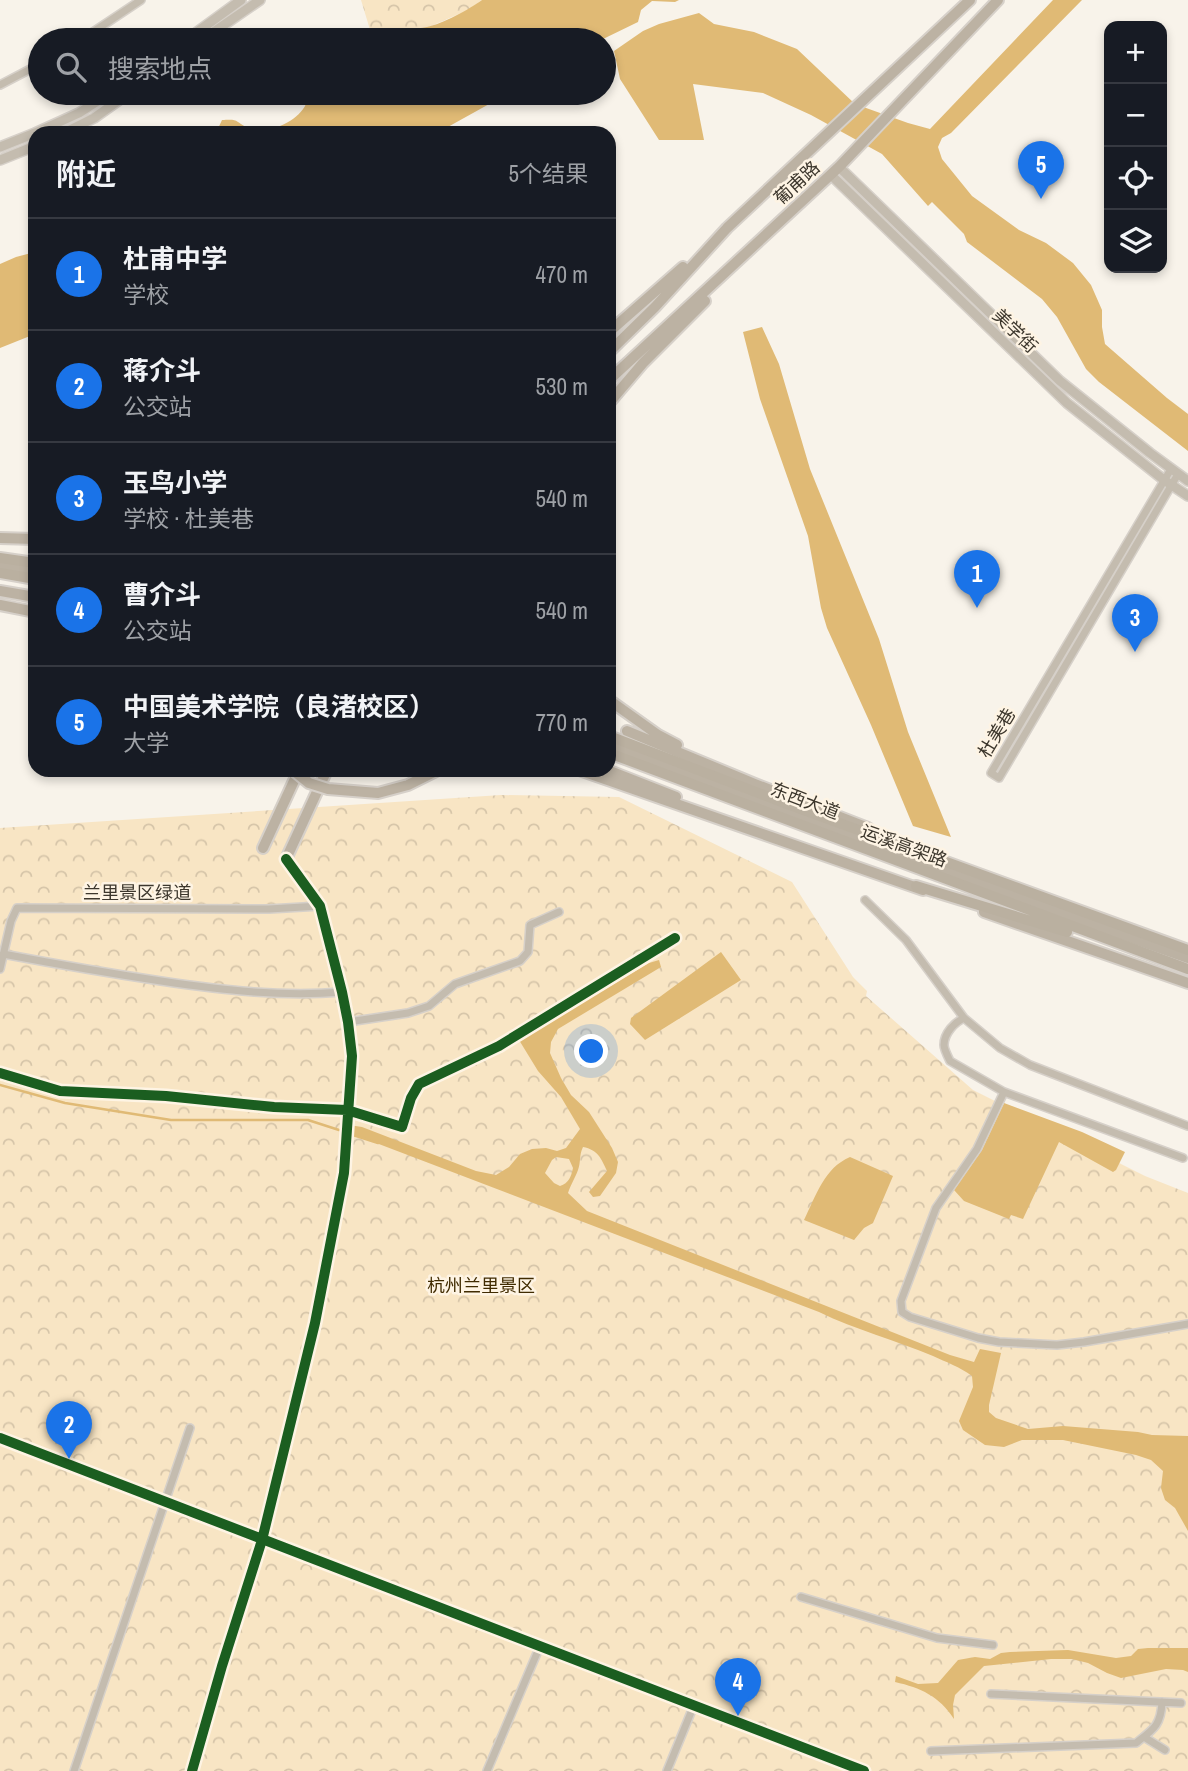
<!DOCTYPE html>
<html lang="zh">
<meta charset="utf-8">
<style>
body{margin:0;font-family:"Archivo Narrow","Noto Sans SC",sans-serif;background:#20242c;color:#f1f3f6}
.controls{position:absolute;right:21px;top:21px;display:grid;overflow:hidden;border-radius:14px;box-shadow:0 4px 10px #0003}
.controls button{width:63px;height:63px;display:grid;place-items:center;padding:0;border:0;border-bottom:2px solid #363941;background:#171b24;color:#f1f3f6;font:35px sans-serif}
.you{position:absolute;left:592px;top:1052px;width:24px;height:24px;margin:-18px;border:5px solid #fff;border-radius:50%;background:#1a73e8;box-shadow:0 0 0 10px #1a73e833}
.badge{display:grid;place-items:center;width:46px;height:46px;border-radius:50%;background:#1a73e8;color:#fff;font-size:23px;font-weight:700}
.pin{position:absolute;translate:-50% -58px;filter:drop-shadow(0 2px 4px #0008)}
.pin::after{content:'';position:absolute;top:37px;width:24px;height:21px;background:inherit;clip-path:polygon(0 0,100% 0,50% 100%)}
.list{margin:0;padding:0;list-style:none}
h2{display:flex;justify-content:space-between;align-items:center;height:91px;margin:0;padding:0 28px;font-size:30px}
h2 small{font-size:23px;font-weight:400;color:#9ea1a6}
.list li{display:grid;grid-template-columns:46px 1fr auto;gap:21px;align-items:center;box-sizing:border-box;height:112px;padding:0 28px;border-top:2px solid #363941}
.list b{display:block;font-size:26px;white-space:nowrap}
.list p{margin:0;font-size:23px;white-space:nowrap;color:#9ea1a6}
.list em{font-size:23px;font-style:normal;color:#9ea1a6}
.icon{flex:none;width:38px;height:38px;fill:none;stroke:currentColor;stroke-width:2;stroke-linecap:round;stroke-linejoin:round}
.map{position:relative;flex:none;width:1188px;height:1771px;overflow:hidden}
.search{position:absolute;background:#171b24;box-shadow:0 4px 10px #0003;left:28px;top:28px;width:588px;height:77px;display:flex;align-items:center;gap:18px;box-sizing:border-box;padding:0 24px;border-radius:38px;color:#9ea1a6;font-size:26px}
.panel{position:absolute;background:#171b24;box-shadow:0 4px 10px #0003;left:28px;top:126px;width:588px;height:651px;border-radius:21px}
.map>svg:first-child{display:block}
.forest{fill:url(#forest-crowns)}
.water{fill:#e0ba75;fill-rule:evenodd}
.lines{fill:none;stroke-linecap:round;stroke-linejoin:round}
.stream{stroke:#e0ba75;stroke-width:2.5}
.minor-casing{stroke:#d6d0c9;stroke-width:10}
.tertiary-casing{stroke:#d6d0c9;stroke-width:12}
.primary-casing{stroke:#d6d0c9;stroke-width:14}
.trunk-casing{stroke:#d6d0c9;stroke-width:14}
.minor{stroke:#c4bcaf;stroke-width:7}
.tertiary{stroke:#c4bcaf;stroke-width:9}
.primary{stroke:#bcb2a3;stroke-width:10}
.trunk{stroke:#bab0a0;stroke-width:10}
.primary-bridge-casing{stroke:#d6d0c9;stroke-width:14;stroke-linecap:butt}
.primary-bridge{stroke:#bcb2a3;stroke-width:10}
.cycleway-casing{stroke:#fef4e4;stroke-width:15}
.cycleway{stroke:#1b5e20;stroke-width:10}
.labels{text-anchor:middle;stroke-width:5;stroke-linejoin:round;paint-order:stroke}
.street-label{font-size:18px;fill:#3d372d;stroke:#fef4e4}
.park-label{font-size:18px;fill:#402b01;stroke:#fef4e4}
</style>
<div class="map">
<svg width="1188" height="1771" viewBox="0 0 1188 1771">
<defs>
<pattern id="forest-crowns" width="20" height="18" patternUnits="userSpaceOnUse" patternTransform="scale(1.75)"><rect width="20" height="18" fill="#f8e5c4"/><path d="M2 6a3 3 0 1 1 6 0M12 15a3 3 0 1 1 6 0" fill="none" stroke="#d6c5a9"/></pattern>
</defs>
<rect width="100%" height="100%" fill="#f8f3ea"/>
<path class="forest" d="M361,0H482L468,10L429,27L371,33Z
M501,795L619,797L792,882L853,977L867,991L866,996L973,1090L1145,1176L1188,1193V1771H0V828Z"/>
<path class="water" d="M482,0H679L675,2L652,1L641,10L638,22L601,40H357C382,27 401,32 427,27C442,24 470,9 482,0Z
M1053,0H1082L951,133L942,138L938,147L942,159L972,196L1019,230L1046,243L1073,263L1091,285L1102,310V327L1105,344L1167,398L1188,414V451L1099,382L1086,369L1057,317L1042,299L967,242L964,234L932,202L928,206L882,154L811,115L763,93L693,84L704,140H659L620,79L614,51L643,31L659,24L699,13L714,24L754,32L797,49L855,104L908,123L930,129Z
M308,93H509L437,133H216L222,120C240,119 234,121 248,128C266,136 298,122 306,104C307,100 307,96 308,93Z
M35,252V334L0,348V264L16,257Z
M762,327L779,364L810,469L879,639L908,732L951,837L913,826L871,725L827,628L821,608L808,536L760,399L743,332Z
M721,952L741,980L645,1040L630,1024L631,1018Z
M659,960L661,967L558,1029L551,1042L550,1053L561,1078L571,1095L589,1112L612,1148L618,1162L616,1173L600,1196L593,1197L589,1192L607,1171C601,1158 598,1150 583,1147C579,1155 581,1162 578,1170C575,1178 571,1184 568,1193L587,1211L950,1355L974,1362L980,1349L1001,1353L989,1405V1412L996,1418L1028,1429L1063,1426L1138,1432L1152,1435L1188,1436V1531L1175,1508L1165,1500L1161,1488L1163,1471L1151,1460L1136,1455L1063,1440H1022L1004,1447L985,1445L963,1430L959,1421L973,1387L972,1376C960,1367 946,1362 933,1356C895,1340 856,1330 819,1312L350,1133L349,1125L362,1127L476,1171L496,1175L509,1167L520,1154L532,1149L546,1148L557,1151L566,1148L580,1129L561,1097L538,1071L519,1040L649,963ZM556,1157L569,1159L573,1168C571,1177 569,1183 560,1186L554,1183L545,1173L552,1160Z
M1004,1103L1082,1132L1125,1152L1116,1170L1113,1172L1059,1142L1023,1219L1011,1215L1009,1219L964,1201L954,1190L982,1150Z
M850,1157L893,1176L873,1223L864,1228L854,1240L804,1220C816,1196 824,1168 850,1157Z
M1148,1648H1188V1672L1183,1670L1166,1669L1121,1678L1107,1673L1088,1663L1072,1659H1051L984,1666L955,1695L953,1705L954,1719C939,1696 921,1688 895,1682L896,1676L918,1684L938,1683L958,1660L975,1657L990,1659L1001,1653L1010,1652L1068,1650L1116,1658L1131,1656L1138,1649Z"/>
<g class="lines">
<path class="stream" d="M0,1085L65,1103L171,1120H308L339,1130
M353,1135L378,1143"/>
<defs>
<path id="minor" d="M81,40L141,0
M0,85L40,64
M1171,469L991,773L999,778L1178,474
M865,900L906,940L964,1018L1000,1048L1030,1065L1188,1126
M3,954C56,964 108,973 161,981C222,990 281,997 342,992
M0,969L11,921L17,908L269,909L320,906
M964,1018C955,1022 944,1033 944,1045C944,1049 948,1057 950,1061L1004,1092L1183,1158
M348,1022L408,1013L429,1006L455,984L520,961L528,952L530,925L559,912
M0,1073L60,1091L166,1096L274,1107L347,1110L402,1127L411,1098L419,1084L499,1046L675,938
M1004,1092L977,1149L936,1208L901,1301L902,1312L910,1317L978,1338L999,1342L1057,1345L1084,1342L1188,1324
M801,1597L937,1638L993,1645
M991,1694L1181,1703
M1144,1737L1165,1750
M931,1751L1136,1743C1154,1729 1161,1725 1162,1702
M74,1771L190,1428
M192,1771L222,1666L262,1540L315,1323L344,1173L352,1056L348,1022L342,992L320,906L286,859
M487,1771L540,1646
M667,1771L694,1705"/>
<path id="tertiary" d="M186,40L241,0
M202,40L260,0
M35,133L79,113L110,93
M64,133L94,118L129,93
M0,147L35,133
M0,160L35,146
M839,167L1060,381L1150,453L1188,481
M831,175L1067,403L1164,480L1188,496
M0,1438L864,1771"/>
<path id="primary" d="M609,332L683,267
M609,352L655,307L727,228L970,0
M609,380L839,167L998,0
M609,403L643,363L705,301
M0,538L35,539
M0,566L35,572
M0,591L35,597
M0,605L35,612
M609,700L658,735L677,745
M627,731L755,784L868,828
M609,746L922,863L1188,958
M579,770L923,890
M607,770L676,797
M263,848L299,770
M286,859L327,770
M984,912L1188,983"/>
<path id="trunk" d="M0,558L35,563
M0,573L35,579
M609,736L787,804L1188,950
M609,753L1188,969
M916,886L1067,932"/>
</defs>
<use href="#minor" class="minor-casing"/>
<use href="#tertiary" class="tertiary-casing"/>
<use href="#primary" class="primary-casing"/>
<use href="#trunk" class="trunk-casing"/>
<use href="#minor" class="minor"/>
<use href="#tertiary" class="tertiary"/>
<use href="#primary" class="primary"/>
<use href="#trunk" class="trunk"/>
<defs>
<path id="primary-bridge" d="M293,770L309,783L328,789L378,793L408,785L438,770"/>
</defs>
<use href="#primary-bridge" class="primary-bridge-casing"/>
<use href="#primary-bridge" class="primary-bridge"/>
<defs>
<path id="cycleway" d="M0,1073L60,1091L166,1096L274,1107L347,1110L402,1127L411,1098L419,1084L499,1046L675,938
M0,1438L864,1771
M192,1771L222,1666L262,1540L315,1323L344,1173L352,1056L348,1022L342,992L320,906L286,859"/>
</defs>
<use href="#cycleway" class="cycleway-casing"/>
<use href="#cycleway" class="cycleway"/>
</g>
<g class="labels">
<g class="street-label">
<text transform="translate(797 183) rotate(-43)" y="6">葡甫路</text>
<text transform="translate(1015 331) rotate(44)" y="6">美学街</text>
<text transform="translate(997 733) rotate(-59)" y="6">杜美巷</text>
<text transform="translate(805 801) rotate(21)" y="6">东西大道</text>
<text transform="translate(904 846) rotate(20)" y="6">运溪高架路</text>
<text x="137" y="899">兰里景区绿道</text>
</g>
<g class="park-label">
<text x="481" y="1292">杭州兰里景区</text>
</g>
</g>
</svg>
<div class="controls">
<button>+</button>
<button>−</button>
<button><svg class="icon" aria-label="locate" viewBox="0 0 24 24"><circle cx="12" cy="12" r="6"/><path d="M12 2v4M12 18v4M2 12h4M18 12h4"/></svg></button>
<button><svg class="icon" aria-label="layers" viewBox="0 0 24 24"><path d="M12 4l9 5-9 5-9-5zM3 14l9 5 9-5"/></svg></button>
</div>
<div class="you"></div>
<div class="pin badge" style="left:977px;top:608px">1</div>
<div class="pin badge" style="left:69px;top:1459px">2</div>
<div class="pin badge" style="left:1135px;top:652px">3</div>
<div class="pin badge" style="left:738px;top:1716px">4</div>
<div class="pin badge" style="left:1041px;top:199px">5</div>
<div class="search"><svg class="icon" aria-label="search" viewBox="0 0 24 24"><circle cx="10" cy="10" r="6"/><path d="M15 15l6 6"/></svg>搜索地点</div>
<section class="panel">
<h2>附近<small>5个结果</small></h2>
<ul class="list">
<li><span class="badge">1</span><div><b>杜甫中学</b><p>学校</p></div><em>470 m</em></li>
<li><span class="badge">2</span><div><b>蒋介斗</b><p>公交站</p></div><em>530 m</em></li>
<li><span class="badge">3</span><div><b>玉鸟小学</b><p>学校 · 杜美巷</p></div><em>540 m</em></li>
<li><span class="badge">4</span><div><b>曹介斗</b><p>公交站</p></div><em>540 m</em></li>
<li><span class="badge">5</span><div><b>中国美术学院（良渚校区）</b><p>大学</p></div><em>770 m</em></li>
</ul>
</section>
</div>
